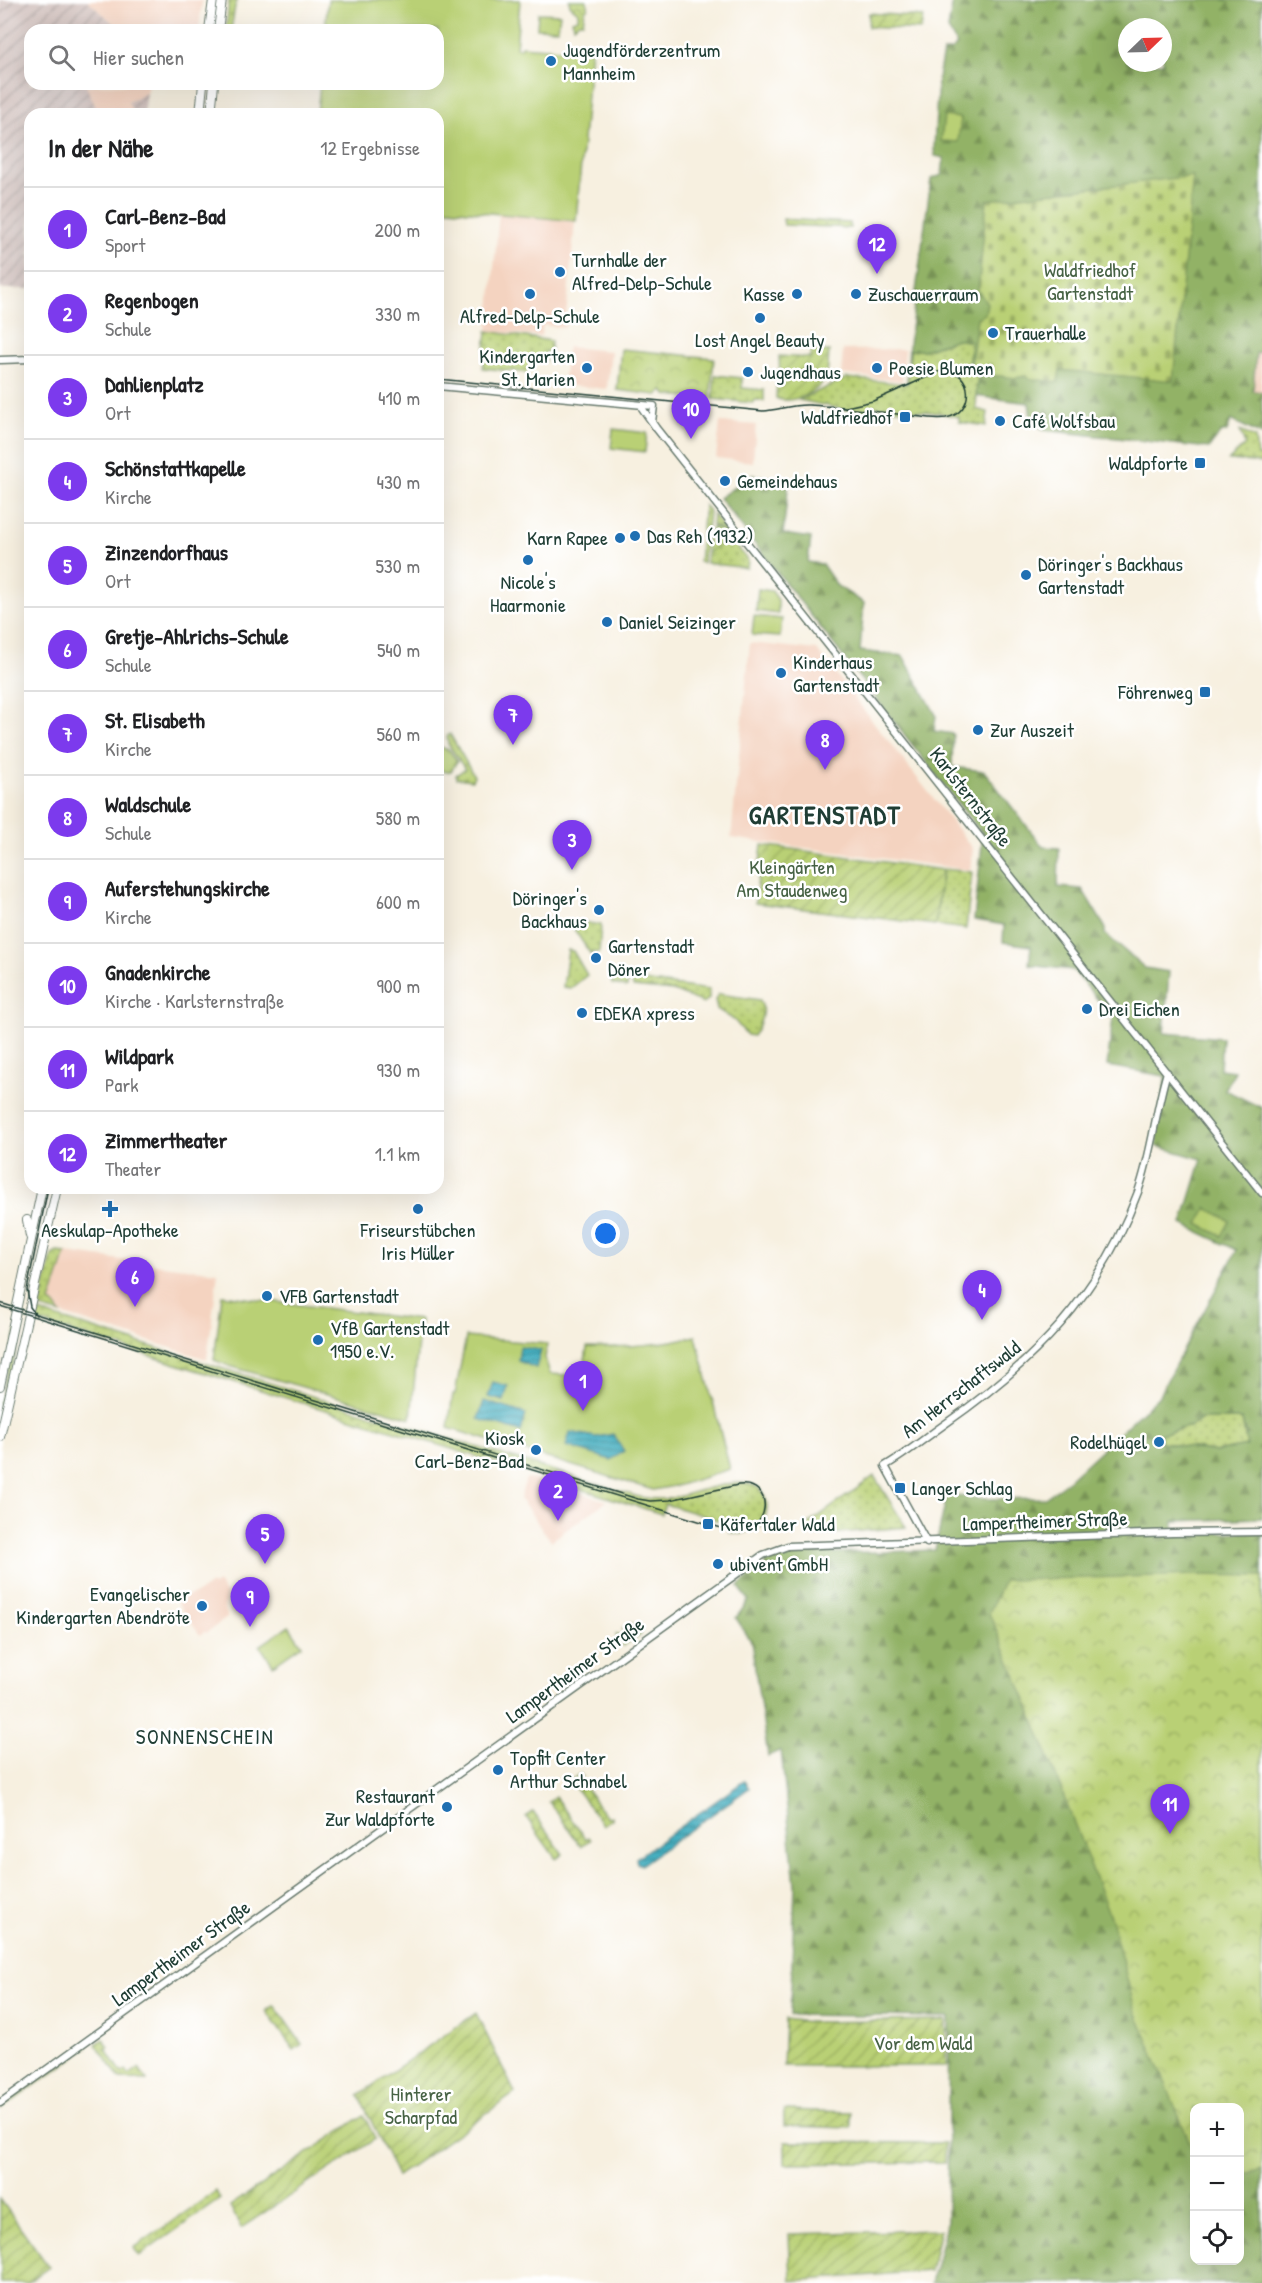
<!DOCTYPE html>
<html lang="de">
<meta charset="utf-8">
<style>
body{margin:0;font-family:"Patrick Hand",sans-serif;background:#f6f6f6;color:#202124}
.controls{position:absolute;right:18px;bottom:18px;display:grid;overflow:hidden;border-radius:12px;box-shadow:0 6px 24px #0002}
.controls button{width:54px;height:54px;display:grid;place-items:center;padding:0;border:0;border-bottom:2px solid #e0e0e0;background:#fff;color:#202124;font:30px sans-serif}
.compass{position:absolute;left:1118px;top:18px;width:54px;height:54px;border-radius:50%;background:#fff;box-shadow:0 6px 24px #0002;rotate:67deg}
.you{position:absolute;left:606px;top:1234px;width:21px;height:21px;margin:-15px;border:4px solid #fff;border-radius:50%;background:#1a73e8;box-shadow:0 0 0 9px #1a73e833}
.badge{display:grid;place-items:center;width:39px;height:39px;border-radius:50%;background:#7c3aed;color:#fff;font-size:20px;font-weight:700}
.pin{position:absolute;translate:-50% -50px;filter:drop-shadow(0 2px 3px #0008)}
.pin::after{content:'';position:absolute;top:32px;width:21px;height:18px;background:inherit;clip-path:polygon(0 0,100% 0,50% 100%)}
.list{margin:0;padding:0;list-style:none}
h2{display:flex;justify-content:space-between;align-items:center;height:78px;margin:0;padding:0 24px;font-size:26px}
h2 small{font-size:20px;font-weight:400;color:#757577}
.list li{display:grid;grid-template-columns:39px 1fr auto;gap:18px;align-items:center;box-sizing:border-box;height:84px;padding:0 24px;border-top:2px solid #e0e0e0}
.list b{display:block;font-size:22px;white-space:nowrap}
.list p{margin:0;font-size:20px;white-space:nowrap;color:#757577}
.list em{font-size:20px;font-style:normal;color:#757577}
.icon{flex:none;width:33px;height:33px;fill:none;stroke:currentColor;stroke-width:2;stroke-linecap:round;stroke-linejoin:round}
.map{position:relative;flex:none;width:1262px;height:2283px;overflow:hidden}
.search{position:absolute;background:#fff;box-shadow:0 6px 24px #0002;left:24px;top:24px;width:420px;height:66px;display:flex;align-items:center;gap:15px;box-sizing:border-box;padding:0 21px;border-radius:18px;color:#757577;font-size:22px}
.panel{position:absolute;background:#fff;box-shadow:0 6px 24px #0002;left:24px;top:108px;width:420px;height:1086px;border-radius:18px}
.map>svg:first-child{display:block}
.built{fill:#f4d3c0}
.industrial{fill:url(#industrial-furrows)}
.grass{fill:url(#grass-dots);stroke:#6c8654;stroke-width:1.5}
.forest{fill:url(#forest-firs);stroke:#58784d;stroke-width:1.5;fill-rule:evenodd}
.cemetery{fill:url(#cemetery-stones);stroke:#6c8654;stroke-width:1.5}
.park{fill:url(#park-crowns);stroke:#6c8654;stroke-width:1.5}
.garden{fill:url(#garden-furrows);stroke:#6c8654;stroke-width:1.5}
.pitch{fill:#b9d074;stroke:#6c8654;stroke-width:1.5}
.water{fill:url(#water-rules);stroke:#2e7478;stroke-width:1.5}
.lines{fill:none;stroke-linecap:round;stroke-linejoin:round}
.minor-casing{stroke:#6b7c70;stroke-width:9}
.major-casing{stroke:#6b7c70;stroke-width:10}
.minor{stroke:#fff;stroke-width:6}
.major{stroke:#fff;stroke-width:8}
.tram{stroke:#1f3d34;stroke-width:1.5}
.poi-dot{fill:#1f6fb2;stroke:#fff;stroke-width:2}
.labels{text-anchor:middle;stroke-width:5;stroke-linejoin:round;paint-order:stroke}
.poi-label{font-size:20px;fill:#1f3d34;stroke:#fff;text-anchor:start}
.park-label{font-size:20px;fill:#466244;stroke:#fff}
.street-label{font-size:20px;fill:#1f3d34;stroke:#fff}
.neighbourhood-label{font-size:21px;letter-spacing:1.5px;fill:#1f3d34;stroke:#fff}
.district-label{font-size:26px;font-weight:bold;letter-spacing:1.5px;fill:#1f3d34;stroke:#fff}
</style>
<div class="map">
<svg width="1262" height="2283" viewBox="0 0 1262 2283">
<defs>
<pattern id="industrial-furrows" width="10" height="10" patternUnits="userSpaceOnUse" patternTransform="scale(1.5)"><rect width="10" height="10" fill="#d0c0bc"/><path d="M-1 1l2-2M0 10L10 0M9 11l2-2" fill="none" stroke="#a89d9a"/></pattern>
<pattern id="grass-dots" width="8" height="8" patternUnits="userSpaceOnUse" patternTransform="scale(1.5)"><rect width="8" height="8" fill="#b9d074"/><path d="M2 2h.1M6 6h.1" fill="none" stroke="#96aa60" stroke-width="1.8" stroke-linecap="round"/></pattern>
<pattern id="forest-firs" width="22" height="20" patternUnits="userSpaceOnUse" patternTransform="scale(1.5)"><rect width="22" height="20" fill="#92b266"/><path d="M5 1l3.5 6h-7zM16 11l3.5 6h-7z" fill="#779255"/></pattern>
<pattern id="cemetery-stones" width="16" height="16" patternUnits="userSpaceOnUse" patternTransform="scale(1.5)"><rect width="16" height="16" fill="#b9d074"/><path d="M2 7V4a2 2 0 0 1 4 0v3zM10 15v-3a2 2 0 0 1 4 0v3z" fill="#96aa60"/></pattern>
<pattern id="park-crowns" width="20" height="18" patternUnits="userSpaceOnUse" patternTransform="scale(1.5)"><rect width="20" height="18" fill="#b9d074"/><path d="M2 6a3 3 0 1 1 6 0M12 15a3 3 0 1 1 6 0" fill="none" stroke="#96aa60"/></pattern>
<pattern id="garden-furrows" width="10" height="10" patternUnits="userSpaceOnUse" patternTransform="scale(1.5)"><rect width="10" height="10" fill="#b9d074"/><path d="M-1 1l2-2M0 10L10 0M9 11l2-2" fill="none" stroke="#96aa60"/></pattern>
<pattern id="water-rules" width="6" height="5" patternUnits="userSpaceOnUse" patternTransform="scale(1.5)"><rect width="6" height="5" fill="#3eabbd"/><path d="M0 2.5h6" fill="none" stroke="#338c9a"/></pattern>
</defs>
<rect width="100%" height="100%" fill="#fff"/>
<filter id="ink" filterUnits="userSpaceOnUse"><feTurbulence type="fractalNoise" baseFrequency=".0167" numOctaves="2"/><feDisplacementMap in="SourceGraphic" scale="12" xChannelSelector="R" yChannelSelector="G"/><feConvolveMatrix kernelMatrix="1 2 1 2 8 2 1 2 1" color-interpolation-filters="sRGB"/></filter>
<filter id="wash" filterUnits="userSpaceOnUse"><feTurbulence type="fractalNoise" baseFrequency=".008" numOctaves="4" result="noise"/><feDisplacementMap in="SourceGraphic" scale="24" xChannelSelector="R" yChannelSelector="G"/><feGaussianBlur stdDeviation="1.35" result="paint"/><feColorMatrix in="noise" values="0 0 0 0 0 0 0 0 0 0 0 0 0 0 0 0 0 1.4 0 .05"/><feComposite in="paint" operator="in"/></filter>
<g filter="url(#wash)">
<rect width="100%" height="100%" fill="#f7f0e0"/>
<path class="built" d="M87,0H202L199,30H121Z
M148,84L146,93L128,102L134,114H99L84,85Z
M499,214L575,222L565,328L543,325L541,336L488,331Z
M567,347L611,351L607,389L563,385Z
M905,349L902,381L841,374L843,350Z
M1258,352H1262V392L1253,391L1256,353Z
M720,422L756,425L753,462L716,458Z
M750,643L817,650L973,849L970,870L731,838Z
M66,1253L218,1272L207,1359L61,1314L50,1302Z
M528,1478L607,1501L551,1541L520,1499L526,1479Z
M218,1583L226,1595L224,1610L227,1614V1618L206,1633L205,1631L200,1635L177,1603L187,1596L198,1593L211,1584L213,1586Z"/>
<path class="industrial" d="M0,0H87L121,30H30V84H85L99,114H30V289H0Z
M146,93L143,114H134L128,102Z"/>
<path class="grass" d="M229,0H236L231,30H226Z
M783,219L850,223V228L784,225Z
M487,331L551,341L550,351H546L545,361L531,360L529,373L483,368Z
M957,339L971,341L968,373L978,375L976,409L988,412L986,426L959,422V417L940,413L871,406L870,415L799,400L847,378L907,384L910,350H924Z
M715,375L742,378V388L764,390V401L754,400L753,403L713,399Z
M1240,431L1255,438L1257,456H1262V463L1229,460L1245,445Z
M704,505L709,511C708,529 704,545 703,563L699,562Z
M713,514L748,561L747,568L706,563L707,553L723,541L720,529L712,525Z
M450,734L474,776L472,780L456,778V775L465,769L448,744L447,736Z
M943,869L972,872L966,929L935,925Z
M581,922L601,925L599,953L593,952L591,955L574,929Z
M568,950L573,951L587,975L571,988L563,987Z
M611,976L628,978L627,987L612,984Z
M636,980L709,990V999L703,1003L673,991L633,987L632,983Z
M719,994L760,1000C766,1011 760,1026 753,1036L747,1035L734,1020L717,1009L715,1000Z
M57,1252L66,1253L50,1302L54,1304L61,1314L40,1308L52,1255Z
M39,1312L639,1497C650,1499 660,1500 672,1498C694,1494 752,1468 764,1495C770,1506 766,1516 761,1527L740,1534L729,1532L731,1524L665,1504L662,1514L37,1321Z
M19,1319L23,1320L0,1422V1402Z
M1202,1419H1242L1247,1446L1216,1452L1160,1442V1434L1191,1426Z
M874,1476L906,1527L815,1535L807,1525Z
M630,1623L634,1624L641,1634L623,1646L616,1635L618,1634L620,1636L624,1633L622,1629Z
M103,2039L109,2047L106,2049L122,2073L126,2070L129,2075L139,2068L147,2080L120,2079L96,2044Z
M86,2046L87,2048L0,2110V2107Z
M216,2191L220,2199L139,2256L134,2248Z"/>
<path class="forest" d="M953,0H1262V352L1256,353L1253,391L1262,392V435L1231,420L1227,432H1221L1209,448L1043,430L1031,418L1029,403L976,396L978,375L968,373L971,342L957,339L924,350H910L907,384L909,344L931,179L942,175L944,158L935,156L934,149L938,78L943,52L952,50L957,45L948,29ZM1127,27H1163V63H1127Z
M752,475L789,480L783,534L811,538L808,562L822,564L837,586L864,603L860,651L903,656L936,715L934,731L953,734L952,767L984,771L1043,847L1059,848L1058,887L1082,889L1105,927V934L1145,968L1169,972L1164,1033L1222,1038L1220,1069L1235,1071L1225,1090L1262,1108V1518L1174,1521L1173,1533L1262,1532V2283H931L947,2221L949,2017L790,2015L795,1885L781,1750L768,1756L751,1641L736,1618L749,1600L738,1586L769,1560L792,1553L886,1552L935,1550L947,1495L987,1499L1045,1498L1064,1484L1158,1397L1237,1250L1182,1224L1202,1159L1156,1146L1163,1105L1165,1076L1107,1066L1113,1018L1073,970L1029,965L1031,946L1003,942L1004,925L974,920L983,835L719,498ZM1207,1208L1229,1221L1221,1236ZM1202,1419H1242L1247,1446L1216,1452L1160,1442V1434L1191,1426ZM1194,2108H1240V2260H1194Z"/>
<path class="cemetery" d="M1193,176L1173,381L1060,370L1058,382L1029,379L1025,376L1016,378L970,373L977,318L985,314L987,303L978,291L987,200Z"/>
<path class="park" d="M569,0H586L588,8L585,10L583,22H579L574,26L572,20L578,18V12L570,5Z
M621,349L714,358L710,399L666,395L663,390L657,395L617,390Z
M712,527L721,531L724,537L723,541L709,552L707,550C707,541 711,535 712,527Z
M758,589L772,591L778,600V614L756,611Z
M440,747L449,750L457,761L451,771L445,772L438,768V749Z
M1197,1575L1262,1576V2169L1240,2176V2108H1194V2153L1135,2009L1111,1919L1033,1717L989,1613L1004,1580Z"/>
<path class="garden" d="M869,13L923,17L921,30L868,27Z
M811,351H829C828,358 829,368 826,376C822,391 790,406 776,398L777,381L780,378L779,356L810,358Z
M762,845L942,870L935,925L755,903Z
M580,1774L582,1777L579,1779L607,1818L611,1816L612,1819L603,1825L570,1781Z
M555,1797L586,1839L589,1837L591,1840L581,1846L549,1802Z
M533,1812L563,1854L556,1859L526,1817Z
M274,2005L302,2044L294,2050L266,2011Z
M476,2013L515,2093L397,2176L359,2095Z
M785,2019L810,2022L946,2020V2066H783Z
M784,2110L851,2112V2128L784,2126Z
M364,2115L375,2139L241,2228L230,2206Z
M785,2142L945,2143V2162L785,2164Z
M0,2199L49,2267L27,2283H0Z
M940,2230L930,2271L791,2281L789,2234Z"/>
<path class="pitch" d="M328,0H520L516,48H521V46L575,50L576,48L591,49L576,221L438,208V114H317L320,84H438V30H325Z
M538,13L560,14L558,29L537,28Z
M944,116L961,118L958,142L941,141Z
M613,429L647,433L645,452L611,448Z
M754,616L782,619L780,637L752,635Z
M1207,1208L1230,1221L1222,1236L1198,1224Z
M222,1295L420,1320L411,1418L229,1366L214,1360Z
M696,1336L730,1469L680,1485L653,1490L448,1428L453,1394H455L466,1337L547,1344L545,1358L550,1374L583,1376L587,1347C625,1348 659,1345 696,1336Z
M289,1626L302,1645L273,1665L260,1646Z"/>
<path class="water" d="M520,1347L541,1350L536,1368L518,1361Z
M493,1382L508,1386L504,1401L488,1397Z
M484,1401L526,1414L521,1432L478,1419Z
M570,1432L596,1437L613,1434L624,1451L611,1460L566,1446Z
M744,1781L749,1788L641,1865L637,1863L636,1858Z"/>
</g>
<g filter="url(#ink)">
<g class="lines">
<defs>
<path id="minor" d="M0,360L30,359
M438,386L654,406L652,422
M642,405V408L656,428L1262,1193
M927,1543L885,1466C906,1454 925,1438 945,1424C1034,1362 1099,1297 1138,1192C1152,1153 1155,1112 1167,1072
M0,2103L763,1555L788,1546L1173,1533L1262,1532"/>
<path id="major" d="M209,30L213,0
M218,30L222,0
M200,114L203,84
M211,114L214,84
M27,1220L30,1236
M0,1386L42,1188
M0,1437L57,1188"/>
</defs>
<use href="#minor" class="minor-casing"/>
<use href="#major" class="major-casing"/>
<use href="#minor" class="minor"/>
<use href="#major" class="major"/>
<path class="tram" d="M438,379L763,411C779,410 793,404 809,405C841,407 873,411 905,415C918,416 933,420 946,418C976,412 974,370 943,370L873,401L846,407L821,406
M0,1303L638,1499L650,1501L670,1500L738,1485C776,1480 772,1536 731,1531L0,1306
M36,1315L30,1307L27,1290L48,1188"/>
</g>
</g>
<g class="poi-dot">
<circle cx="551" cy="61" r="6"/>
<circle cx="560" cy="272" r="6"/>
<circle cx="530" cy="294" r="6"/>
<circle cx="797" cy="294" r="6"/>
<circle cx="856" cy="294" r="6"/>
<circle cx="760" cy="318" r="6"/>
<circle cx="993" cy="333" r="6"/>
<circle cx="587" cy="368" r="6"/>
<circle cx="877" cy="368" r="6"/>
<circle cx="748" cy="372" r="6"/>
<rect x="899" y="411" width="12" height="12" rx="3"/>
<circle cx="1000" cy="421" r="6"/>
<rect x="1194" y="457" width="12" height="12" rx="3"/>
<circle cx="725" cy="481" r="6"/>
<circle cx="635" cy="536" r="6"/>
<circle cx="620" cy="538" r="6"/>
<circle cx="528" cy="560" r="6"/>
<circle cx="1026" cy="575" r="6"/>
<circle cx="607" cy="622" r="6"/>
<circle cx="781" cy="673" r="6"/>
<rect x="1199" y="686" width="12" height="12" rx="3"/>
<circle cx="978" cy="730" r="6"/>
<circle cx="599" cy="910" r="6"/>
<circle cx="596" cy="958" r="6"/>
<circle cx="1087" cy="1009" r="6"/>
<circle cx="582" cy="1013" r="6"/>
<path d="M107 1200h6v6h6v6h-6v6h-6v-6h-6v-6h6z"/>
<circle cx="418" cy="1209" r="6"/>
<circle cx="267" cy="1296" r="6"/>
<circle cx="318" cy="1340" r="6"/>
<circle cx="1159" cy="1442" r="6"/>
<circle cx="536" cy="1450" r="6"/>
<rect x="894" y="1482" width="12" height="12" rx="3"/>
<rect x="702" y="1518" width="12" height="12" rx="3"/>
<circle cx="718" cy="1564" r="6"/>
<circle cx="202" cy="1606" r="6"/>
<circle cx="498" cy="1770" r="6"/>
<circle cx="447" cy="1807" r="6"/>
</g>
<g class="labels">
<g class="poi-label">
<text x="563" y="57">Jugendförderzentrum<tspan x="563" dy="23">Mannheim</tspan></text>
<text x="572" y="267">Turnhalle der<tspan x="572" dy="23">Alfred-Delp-Schule</tspan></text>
<text x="785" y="301" text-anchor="end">Kasse</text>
<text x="868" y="301">Zuschauerraum</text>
<text x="530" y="323" text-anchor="middle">Alfred-Delp-Schule</text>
<text x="1005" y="340">Trauerhalle</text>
<text x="760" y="347" text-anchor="middle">Lost Angel Beauty</text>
<text x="575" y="363" text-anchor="end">Kindergarten<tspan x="575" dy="23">St. Marien</tspan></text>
<text x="889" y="375">Poesie Blumen</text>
<text x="760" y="379">Jugendhaus</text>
<text x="893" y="424" text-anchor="end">Waldfriedhof</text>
<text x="1012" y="428">Café Wolfsbau</text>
<text x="1188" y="470" text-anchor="end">Waldpforte</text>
<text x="737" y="488">Gemeindehaus</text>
<text x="647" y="543">Das Reh (1932)</text>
<text x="608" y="545" text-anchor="end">Karn Rapee</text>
<text x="1038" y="571">Döringer's Backhaus<tspan x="1038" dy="23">Gartenstadt</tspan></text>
<text x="528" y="589" text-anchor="middle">Nicole's<tspan x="528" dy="23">Haarmonie</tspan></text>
<text x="619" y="629">Daniel Seizinger</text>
<text x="793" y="669">Kinderhaus<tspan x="793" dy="23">Gartenstadt</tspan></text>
<text x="1193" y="699" text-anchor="end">Föhrenweg</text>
<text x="990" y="737">Zur Auszeit</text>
<text x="587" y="905" text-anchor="end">Döringer's<tspan x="587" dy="23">Backhaus</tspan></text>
<text x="608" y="953">Gartenstadt<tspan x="608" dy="23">Döner</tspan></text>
<text x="1099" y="1016">Drei Eichen</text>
<text x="594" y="1020">EDEKA xpress</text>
<text x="110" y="1237" text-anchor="middle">Aeskulap-Apotheke</text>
<text x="418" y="1237" text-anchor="middle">Friseurstübchen<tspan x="418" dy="23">Iris Müller</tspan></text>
<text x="279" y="1303">VFB Gartenstadt</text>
<text x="330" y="1335">VfB Gartenstadt<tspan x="330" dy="23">1950 e.V.</tspan></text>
<text x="524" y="1445" text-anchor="end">Kiosk<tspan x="524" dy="23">Carl-Benz-Bad</tspan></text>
<text x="1147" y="1449" text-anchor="end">Rodelhügel</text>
<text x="912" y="1495">Langer Schlag</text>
<text x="720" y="1531">Käfertaler Wald</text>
<text x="730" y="1571">ubivent GmbH</text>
<text x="190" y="1601" text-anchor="end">Evangelischer<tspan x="190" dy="23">Kindergarten Abendröte</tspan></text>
<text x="510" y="1765">Topfit Center<tspan x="510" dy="23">Arthur Schnabel</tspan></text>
<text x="435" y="1803" text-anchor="end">Restaurant<tspan x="435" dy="23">Zur Waldpforte</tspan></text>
</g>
<g class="park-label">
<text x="1090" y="277">Waldfriedhof<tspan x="1090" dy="23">Gartenstadt</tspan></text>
<text x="792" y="874">Kleingärten<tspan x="792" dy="23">Am Staudenweg</tspan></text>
<text x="923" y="2050">Vor dem Wald</text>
<text x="421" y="2101">Hinterer<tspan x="421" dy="23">Scharpfad</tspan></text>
</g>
<g class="street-label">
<text transform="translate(971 797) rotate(52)" y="7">Karlsternstraße</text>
<text transform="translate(961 1389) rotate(-38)" y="7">Am Herrschaftswald</text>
<text transform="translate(1045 1521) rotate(-2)" y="7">Lampertheimer Straße</text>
<text transform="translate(575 1670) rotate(-36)" y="7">Lampertheimer Straße</text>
<text transform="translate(181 1953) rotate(-36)" y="7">Lampertheimer Straße</text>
</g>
<g class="neighbourhood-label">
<text x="205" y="1744">SONNENSCHEIN</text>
</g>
<g class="district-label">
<text x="825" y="824">GARTENSTADT</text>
</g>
</g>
</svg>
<div class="controls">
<button>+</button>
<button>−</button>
<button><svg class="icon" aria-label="locate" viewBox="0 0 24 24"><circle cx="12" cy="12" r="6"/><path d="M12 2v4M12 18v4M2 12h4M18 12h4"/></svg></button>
</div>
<svg class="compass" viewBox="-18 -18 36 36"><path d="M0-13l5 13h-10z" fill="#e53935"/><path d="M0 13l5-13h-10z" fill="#757577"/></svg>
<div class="you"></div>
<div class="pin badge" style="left:583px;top:1411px">1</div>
<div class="pin badge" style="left:558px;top:1521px">2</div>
<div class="pin badge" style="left:572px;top:870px">3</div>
<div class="pin badge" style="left:982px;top:1320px">4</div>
<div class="pin badge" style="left:265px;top:1564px">5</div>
<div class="pin badge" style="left:135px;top:1307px">6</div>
<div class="pin badge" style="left:513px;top:745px">7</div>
<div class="pin badge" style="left:825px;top:770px">8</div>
<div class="pin badge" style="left:250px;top:1627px">9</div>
<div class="pin badge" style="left:691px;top:439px">10</div>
<div class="pin badge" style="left:1170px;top:1834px">11</div>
<div class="pin badge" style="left:877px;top:274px">12</div>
<div class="search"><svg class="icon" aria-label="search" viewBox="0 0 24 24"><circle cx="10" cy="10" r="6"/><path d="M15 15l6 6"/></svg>Hier suchen</div>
<section class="panel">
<h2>In der Nähe<small>12 Ergebnisse</small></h2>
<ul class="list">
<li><span class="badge">1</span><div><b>Carl-Benz-Bad</b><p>Sport</p></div><em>200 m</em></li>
<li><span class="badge">2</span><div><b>Regenbogen</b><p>Schule</p></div><em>330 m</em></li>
<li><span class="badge">3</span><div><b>Dahlienplatz</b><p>Ort</p></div><em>410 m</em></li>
<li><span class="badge">4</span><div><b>Schönstattkapelle</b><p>Kirche</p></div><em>430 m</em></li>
<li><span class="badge">5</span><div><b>Zinzendorfhaus</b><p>Ort</p></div><em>530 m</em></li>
<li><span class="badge">6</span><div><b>Gretje-Ahlrichs-Schule</b><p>Schule</p></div><em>540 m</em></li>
<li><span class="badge">7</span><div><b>St. Elisabeth</b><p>Kirche</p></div><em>560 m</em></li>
<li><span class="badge">8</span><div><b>Waldschule</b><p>Schule</p></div><em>580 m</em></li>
<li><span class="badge">9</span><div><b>Auferstehungskirche</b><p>Kirche</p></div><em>600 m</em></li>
<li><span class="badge">10</span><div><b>Gnadenkirche</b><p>Kirche · Karlsternstraße</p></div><em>900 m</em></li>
<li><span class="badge">11</span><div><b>Wildpark</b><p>Park</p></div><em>930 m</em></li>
<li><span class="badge">12</span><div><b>Zimmertheater</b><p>Theater</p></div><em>1.1 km</em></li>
</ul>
</section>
</div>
